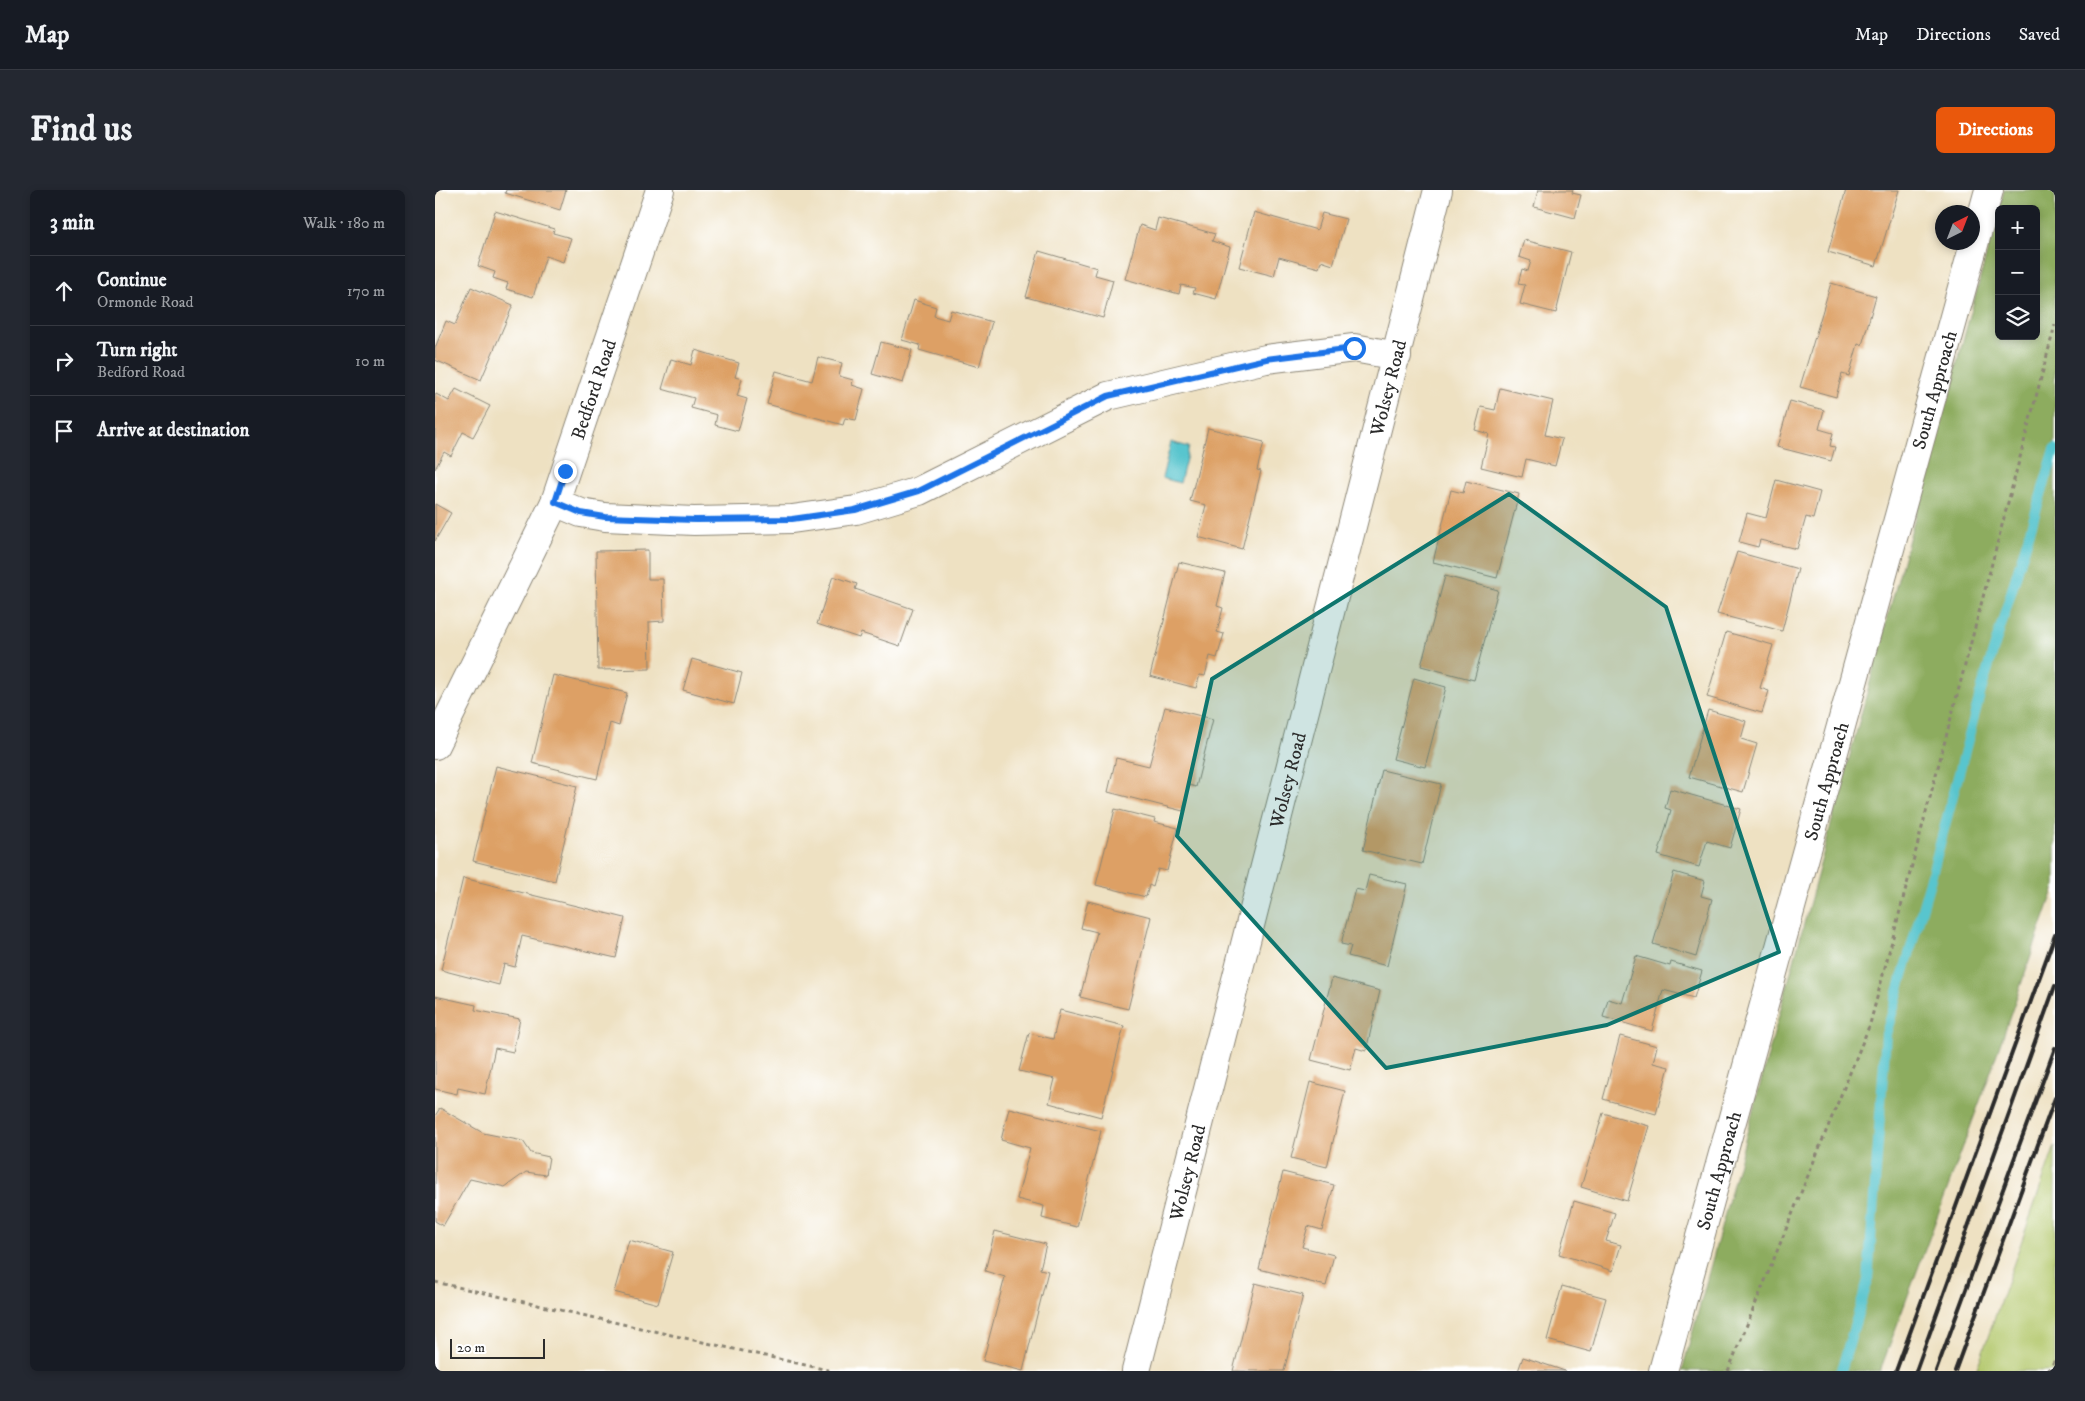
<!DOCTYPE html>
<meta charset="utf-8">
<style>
body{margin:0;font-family:"IM FELL DW Pica",serif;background:#242831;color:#f1f3f6}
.controls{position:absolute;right:15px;top:15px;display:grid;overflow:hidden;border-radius:8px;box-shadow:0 2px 8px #0003}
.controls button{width:45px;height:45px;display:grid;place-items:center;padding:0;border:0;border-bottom:1px solid #363941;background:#171b24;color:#f1f3f6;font:25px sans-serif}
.compass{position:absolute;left:1500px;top:15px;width:45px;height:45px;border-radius:50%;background:#171b24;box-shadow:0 2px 8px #0003;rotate:42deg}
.scale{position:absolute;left:15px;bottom:12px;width:95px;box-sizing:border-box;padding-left:5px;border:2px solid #2b2b2b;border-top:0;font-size:14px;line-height:18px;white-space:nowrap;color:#2b2b2b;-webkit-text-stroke:4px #fff;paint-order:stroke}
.stop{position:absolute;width:15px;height:15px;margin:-11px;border:4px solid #1a73e8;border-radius:50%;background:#fff}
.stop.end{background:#1a73e8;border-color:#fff;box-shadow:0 1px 5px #0008}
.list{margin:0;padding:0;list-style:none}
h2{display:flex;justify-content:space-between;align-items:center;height:65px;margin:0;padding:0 20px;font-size:21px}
h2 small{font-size:16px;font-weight:400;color:#9ea1a6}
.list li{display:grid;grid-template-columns:32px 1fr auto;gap:15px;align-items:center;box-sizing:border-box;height:70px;padding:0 20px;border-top:1px solid #363941}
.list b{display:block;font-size:19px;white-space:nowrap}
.list p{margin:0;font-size:16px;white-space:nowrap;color:#9ea1a6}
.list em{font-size:16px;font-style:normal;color:#9ea1a6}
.icon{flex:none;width:28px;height:28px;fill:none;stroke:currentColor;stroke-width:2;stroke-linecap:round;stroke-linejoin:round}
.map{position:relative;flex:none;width:1620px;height:1181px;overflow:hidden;border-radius:8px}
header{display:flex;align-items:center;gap:30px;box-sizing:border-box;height:70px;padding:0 25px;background:#171b24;border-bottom:1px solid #363941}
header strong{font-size:24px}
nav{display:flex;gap:28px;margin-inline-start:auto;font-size:18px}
.intro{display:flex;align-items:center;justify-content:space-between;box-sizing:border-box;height:120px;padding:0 30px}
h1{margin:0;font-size:35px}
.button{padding:12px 22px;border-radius:8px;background:#ea580c;color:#fff;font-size:18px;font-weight:700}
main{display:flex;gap:30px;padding:0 30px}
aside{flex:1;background:#171b24;border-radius:8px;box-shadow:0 2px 8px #0003}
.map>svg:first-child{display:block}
.green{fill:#b2c76b;stroke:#6e794b}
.forest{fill:#8dac5f;stroke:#5c6c45}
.water{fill:#58c5ce;stroke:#42787c}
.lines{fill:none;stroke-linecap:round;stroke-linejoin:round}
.stream{stroke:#58c5ce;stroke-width:10}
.building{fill:#dda065}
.minor-casing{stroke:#8c8676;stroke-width:30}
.path{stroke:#8c8676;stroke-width:3;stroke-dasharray:4 4;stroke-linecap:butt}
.minor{stroke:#fff;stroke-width:28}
.rail{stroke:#2b2b2b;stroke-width:4}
.route{stroke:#1a73e8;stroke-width:6}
.marked{fill:#0f766e;fill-opacity:0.2;stroke:#0f766e;stroke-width:4;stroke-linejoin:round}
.labels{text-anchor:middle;stroke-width:5;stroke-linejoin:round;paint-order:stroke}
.street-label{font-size:19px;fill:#2b2b2b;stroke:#fff}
</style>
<header>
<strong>Map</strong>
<nav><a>Map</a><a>Directions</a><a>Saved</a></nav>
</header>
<div class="intro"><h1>Find us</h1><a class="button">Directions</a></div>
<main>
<aside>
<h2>3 min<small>Walk · 180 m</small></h2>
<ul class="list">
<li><svg class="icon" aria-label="ahead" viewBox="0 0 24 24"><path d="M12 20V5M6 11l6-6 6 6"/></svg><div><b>Continue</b><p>Ormonde Road</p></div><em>170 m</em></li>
<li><svg class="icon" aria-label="right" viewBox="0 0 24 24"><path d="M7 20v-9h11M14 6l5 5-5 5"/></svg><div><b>Turn right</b><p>Bedford Road</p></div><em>10 m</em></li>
<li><svg class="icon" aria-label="arrive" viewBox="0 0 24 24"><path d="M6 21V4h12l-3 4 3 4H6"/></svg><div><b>Arrive at destination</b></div></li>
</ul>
</aside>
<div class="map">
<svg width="1620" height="1181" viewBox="0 0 1620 1181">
<rect width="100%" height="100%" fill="#fff"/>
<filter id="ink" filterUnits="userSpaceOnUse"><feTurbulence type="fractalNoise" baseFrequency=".02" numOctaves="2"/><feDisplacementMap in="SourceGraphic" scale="10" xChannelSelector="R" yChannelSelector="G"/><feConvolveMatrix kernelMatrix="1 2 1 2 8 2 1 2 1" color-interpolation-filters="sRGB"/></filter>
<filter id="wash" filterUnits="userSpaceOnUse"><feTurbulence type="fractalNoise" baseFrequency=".0096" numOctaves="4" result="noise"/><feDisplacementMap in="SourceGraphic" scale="20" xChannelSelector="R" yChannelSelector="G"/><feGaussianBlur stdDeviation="1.12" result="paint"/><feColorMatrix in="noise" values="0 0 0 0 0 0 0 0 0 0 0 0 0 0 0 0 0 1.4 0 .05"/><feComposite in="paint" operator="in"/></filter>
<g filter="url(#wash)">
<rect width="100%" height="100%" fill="#eee1c2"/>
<path class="green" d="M1620,956V1181H1541Z"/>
<path class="forest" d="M1569,0H1620V697L1552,892L1445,1181H1247L1564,19V146H1601V19H1564Z"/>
<path class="water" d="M736,252L754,257L745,293L727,288Z"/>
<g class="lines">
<path class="stream" d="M1406,1181L1433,1090L1451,844L1494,695L1546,501L1620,259"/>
</g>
<g id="blocks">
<path class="building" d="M71,0H131L125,20L70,3Z
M1103,0H1138L1137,3L1146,5L1140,28L1099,17Z
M1411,0H1464L1441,76L1393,62Z
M60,21L119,39L118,43L136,48L128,72L111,66L98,107L71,99L73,93L58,88L60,82L43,76Z
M819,22L882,40L887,23L911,29L898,75L886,71L884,78L844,67L839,86L804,77Z
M723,28L780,44L777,51L795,57L781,109L758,103L760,98L746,95L744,104L690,89L705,35L720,40Z
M1089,50L1136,62L1121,123L1085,114L1090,95L1083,94L1087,79L1093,81L1096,71L1084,67Z
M604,61L662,78L660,85L678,90L668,128L591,107Z
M1396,93L1441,106L1427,155L1423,154L1414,186L1407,184L1401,207L1365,197Z
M36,97L78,115L46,190L0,170V158L11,131L20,135Z
M479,110L501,117L499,126L513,130L516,120L557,132L544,177L484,160L485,155L467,150Z
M446,152L477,160L468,193L437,184Z
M260,160L304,173L300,187L307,189L302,206L312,209L303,241L280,235L282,225L256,218L259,208L227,199L236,169L256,175Z
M383,167L407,173L404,186L418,190L417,195L429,199L421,230L410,228L408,235L332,214L341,181L377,191Z
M1065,198L1118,211L1110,245L1127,249L1120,276L1091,269L1087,287L1046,277L1054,244L1040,240L1046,217L1060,220Z
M21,199L55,216L38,247L28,242L16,266L9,262L0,279V206L1,204L14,211Z
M1355,211L1389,220L1384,239L1398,243L1395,256L1400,257L1396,271L1342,257Z
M773,238L829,252L822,280L826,281L807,359L763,347L771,315L755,311Z
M1341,290L1385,302L1378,329L1371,327L1362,359L1325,350L1323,357L1304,352L1312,323L1331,328Z
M1031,291L1084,304L1062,388L998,372L1016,300L1028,303Z
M0,314L16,323L0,351Z
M213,360V389H228L229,431L214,432L215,479L163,480L161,361Z
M1302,362L1363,379L1347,441L1282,424Z
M744,372L790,383L782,416L788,418L782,442L789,444L782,468L775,466L770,486L765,485L761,498L715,486Z
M398,386L422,394L420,399L478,419L465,456L426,443L424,448L382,434Z
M1010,386L1063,400L1039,490L986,476Z
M1291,442L1338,455L1325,498L1334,501L1327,523L1272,507Z
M257,469L307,483L299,514L248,500Z
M118,485L192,503L184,536L175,533L162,589L97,573Z
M979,488L1011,497L990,577L958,569Z
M730,517L778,529L761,597L754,595L748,621L673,602L681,568L714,576Z
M1273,520L1311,531L1306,549L1322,554L1308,602L1254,587Z
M61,576L142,596L120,691L38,671Z
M947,580L1006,594L987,674L928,660Z
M1235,599L1306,619L1295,658L1272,651L1264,677L1223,665L1236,620L1230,618Z
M680,619L720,629L719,632L743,638L732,681L723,679L718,697L714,695L711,707L661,695Z
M1239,682L1270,691L1266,706L1277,709L1261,767L1218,754Z
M934,685L972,694L952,776L913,766L916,756L906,754L920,699L930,701Z
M28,688L190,728L181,768L87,746L80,777L69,774L64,795L6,780Z
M653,711L716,727L693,819L645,807L662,742L646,738Z
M1201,766L1235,776L1236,772L1267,781L1259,808L1228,800L1217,841L1168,827L1173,809L1187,813Z
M897,788L945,801L931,861L921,858L915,880L876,870Z
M0,806L41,815L40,820L85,829L78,862L60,858L50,904L23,898L22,904L0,899Z
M625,820L689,836L666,927L614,913L620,889L584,881L594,843L618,849Z
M1185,846L1222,856L1218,873L1234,877L1221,924L1168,909Z
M875,892L910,901L892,977L856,968Z
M5,918L48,943L88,951L96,963L114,967L111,985L91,982L70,997L35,989L8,1036L0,1031V926Z
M574,918L666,941L642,1037L607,1028L609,1016L582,1009L595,958L566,950Z
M1168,923L1214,936L1192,1011L1146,997Z
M848,982L899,995L887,1040L873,1036L867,1057L899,1065L891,1096L824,1079Z
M1139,1011L1180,1023L1171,1051L1186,1055L1178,1081L1124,1064Z
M560,1041L611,1054L605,1079L613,1081L588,1181L548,1171L570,1087L550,1081Z
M194,1050L238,1062L223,1114L179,1102Z
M820,1093L868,1105L849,1181H798Z
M1127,1096L1171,1108L1156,1162L1112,1150Z
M1088,1167L1130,1181H1083Z"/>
</g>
</g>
<g filter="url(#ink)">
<use href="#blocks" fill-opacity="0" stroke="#8c8676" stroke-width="1"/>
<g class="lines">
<defs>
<g id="minor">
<path d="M120,312L146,323L170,327L259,331L357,329L421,320L484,301L673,206L831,169L919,158L962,166"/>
<path id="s1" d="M0,555L120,312L225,0"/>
<path id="s2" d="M701,1181L1003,0"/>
<path id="s3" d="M1228,1181L1554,0"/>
</g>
</defs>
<use href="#minor" class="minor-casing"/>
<path class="path" d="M0,1092L397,1181
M1293,1181L1435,834L1620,135
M1613,1181L1620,1170"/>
<use href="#minor" class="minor"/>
<path class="rail" d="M1461,1181L1620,745
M1481,1181L1620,796
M1501,1181L1620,858
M1520,1181L1620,908"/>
</g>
</g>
<g class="lines" filter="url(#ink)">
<path class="route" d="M130,281L120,312L146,323L170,327L260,330L357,329L420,320L484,301L673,206L831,169L919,158"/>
</g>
<path class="marked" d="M1074,304L1231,417L1344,762L1172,835L951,878L742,646L777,489Z"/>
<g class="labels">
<g class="street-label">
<text dy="7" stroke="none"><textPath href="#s2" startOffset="1015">Wolsey Road</textPath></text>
<text dy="7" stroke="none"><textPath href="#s1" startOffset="390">Bedford Road</textPath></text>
<text dy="7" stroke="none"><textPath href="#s3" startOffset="1018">South Approach</textPath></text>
<text dy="7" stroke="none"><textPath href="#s2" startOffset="610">Wolsey Road</textPath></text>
<text dy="7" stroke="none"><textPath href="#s3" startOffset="612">South Approach</textPath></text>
<text dy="7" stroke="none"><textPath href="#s3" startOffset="208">South Approach</textPath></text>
<text dy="7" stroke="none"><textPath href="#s2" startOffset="205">Wolsey Road</textPath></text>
</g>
</g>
</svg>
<div class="controls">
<button>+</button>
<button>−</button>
<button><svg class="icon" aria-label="layers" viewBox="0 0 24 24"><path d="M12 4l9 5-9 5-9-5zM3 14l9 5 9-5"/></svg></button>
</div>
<svg class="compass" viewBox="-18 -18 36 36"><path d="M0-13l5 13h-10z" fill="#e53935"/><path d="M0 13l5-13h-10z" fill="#9ea1a6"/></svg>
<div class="scale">20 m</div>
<div class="stop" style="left:919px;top:158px"></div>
<div class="stop end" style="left:130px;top:281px"></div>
</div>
</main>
